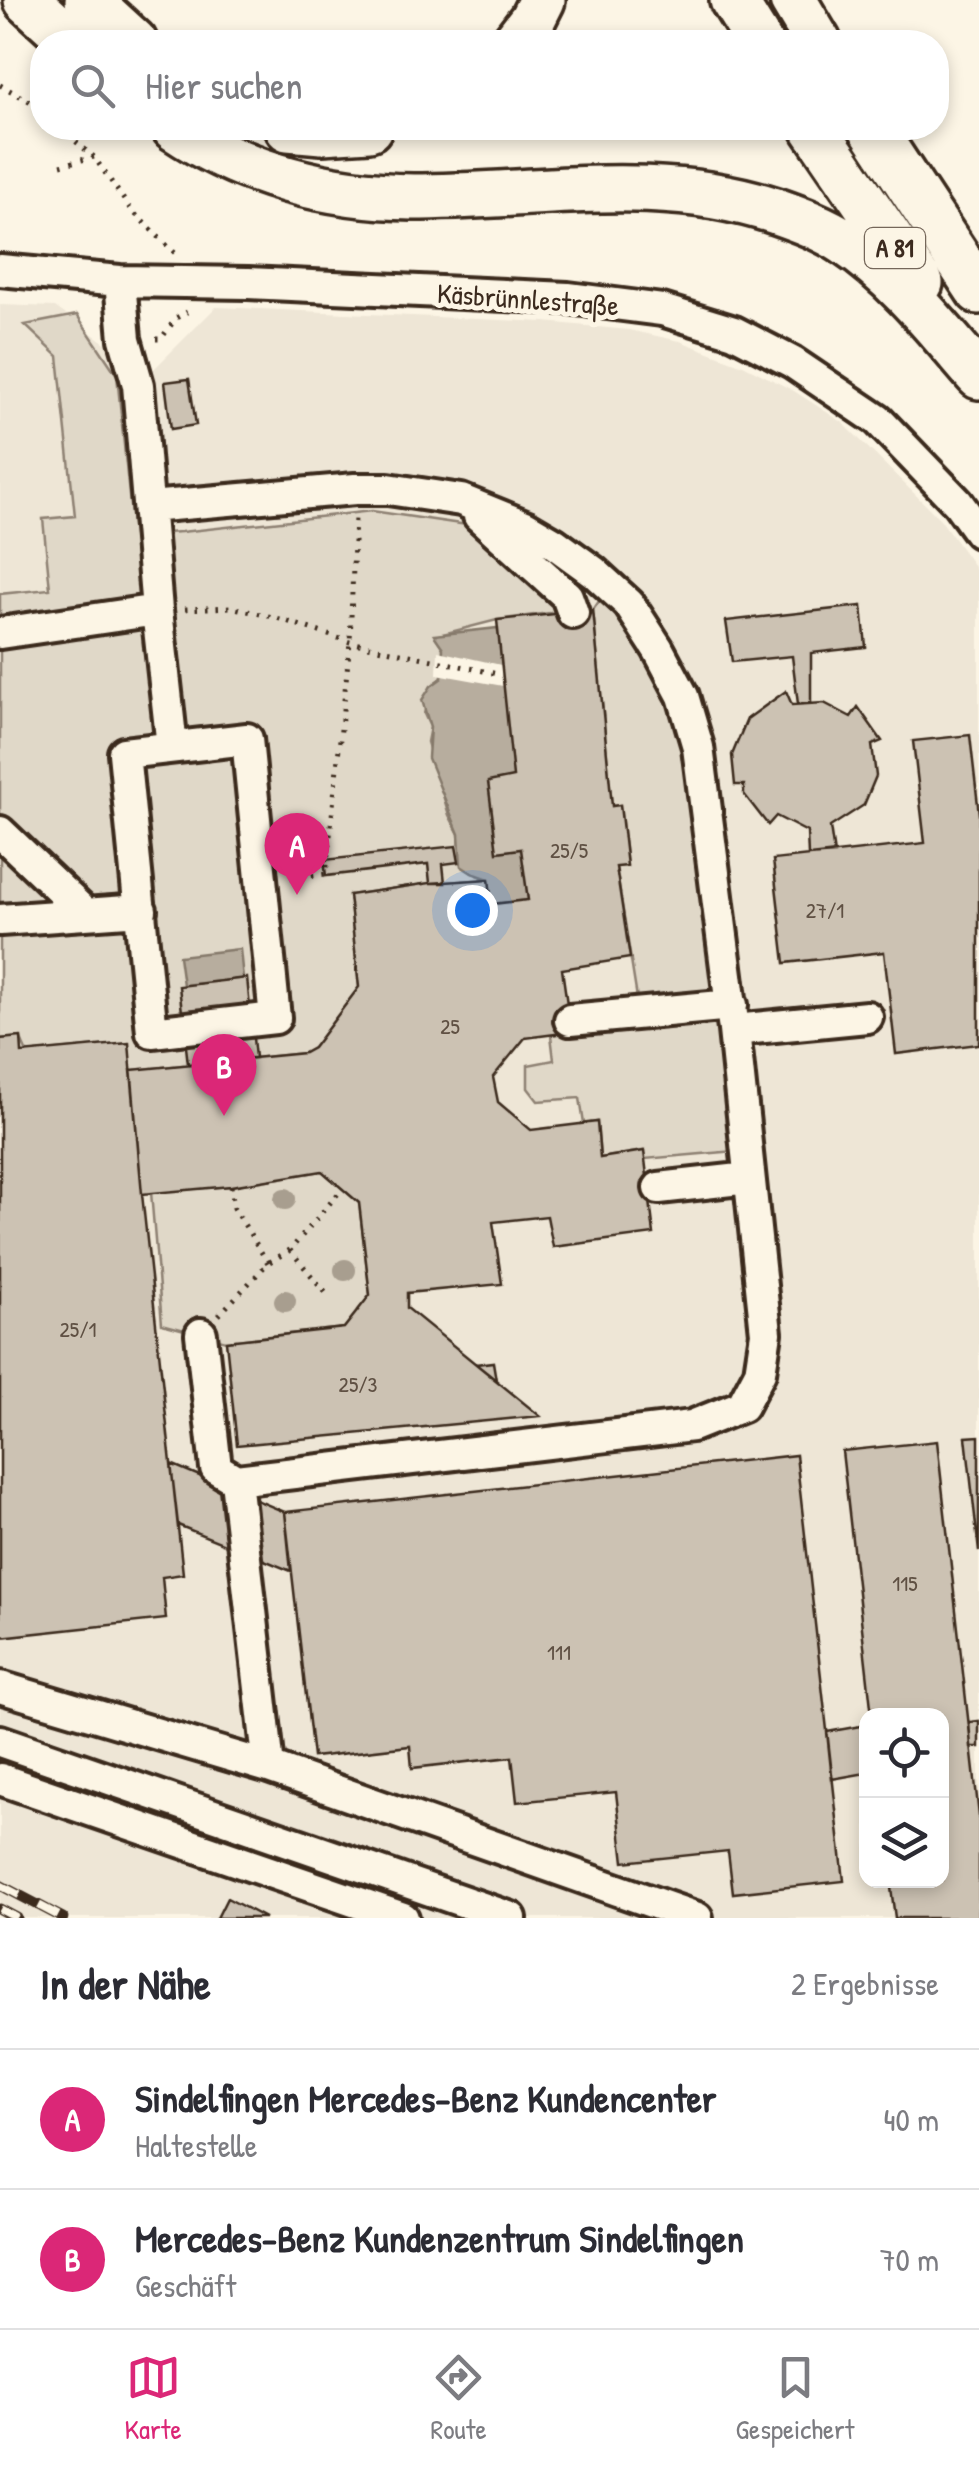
<!DOCTYPE html>
<html lang="de">
<meta charset="utf-8">
<style>
body{margin:0;font-family:"Patrick Hand",sans-serif;background:#f2f2f3;color:#2b2b33}
.controls{position:absolute;right:30px;bottom:30px;display:grid;overflow:hidden;border-radius:20px;box-shadow:0 5px 15px #0003}
.controls button{width:90px;height:90px;display:grid;place-items:center;padding:0;border:0;border-bottom:2px solid #e1e1e2;background:#fff;color:#2b2b33;font:50px sans-serif}
.you{position:absolute;left:472px;top:910px;width:35px;height:35px;margin:-25px;border:8px solid #fff;border-radius:50%;background:#1a73e8;box-shadow:0 0 0 15px #1a73e833}
.badge{display:grid;place-items:center;width:65px;height:65px;border-radius:50%;background:#db2777;color:#fff;font-size:32px;font-weight:700}
.pin{position:absolute;translate:-50% -82px;filter:drop-shadow(0 2px 5px #0008)}
.pin::after{content:'';position:absolute;top:52px;width:35px;height:30px;background:inherit;clip-path:polygon(0 0,100% 0,50% 100%)}
.list{margin:0;padding:0;list-style:none}
h2{display:flex;justify-content:space-between;align-items:center;height:130px;margin:0;padding:0 40px;font-size:42px}
h2 small{font-size:32px;font-weight:400;color:#7c7c81}
.list li{display:grid;grid-template-columns:65px 1fr auto;gap:30px;align-items:center;box-sizing:border-box;height:140px;padding:0 40px;border-top:2px solid #e1e1e2}
.list b{display:block;font-size:38px;white-space:nowrap}
.list p{margin:0;font-size:32px;white-space:nowrap;color:#7c7c81}
.list em{font-size:32px;font-style:normal;color:#7c7c81}
.icon{flex:none;width:55px;height:55px;fill:none;stroke:currentColor;stroke-width:2;stroke-linecap:round;stroke-linejoin:round}
.map{position:relative;flex:none;width:979px;height:1918px;overflow:hidden}
.search{position:absolute;background:#fff;box-shadow:0 5px 15px #0003;left:30px;right:30px;top:30px;height:110px;display:flex;align-items:center;gap:25px;box-sizing:border-box;padding:0 35px;border-radius:40px;color:#7c7c81;font-size:38px}
.sheet{height:410px;background:#fff}
nav{display:flex;justify-content:space-around;align-items:center;box-sizing:border-box;height:140px;border-top:2px solid #e1e1e2;background:#fff;font-size:28px;color:#7c7c81}
nav a{display:grid;justify-items:center;gap:5px}
nav .on{color:#db2777}
.map>svg:first-child{display:block}
.built{fill:#eee6d6;fill-rule:evenodd}
.green{fill:#e0d8c8;stroke:#8e8173;stroke-width:2.5}
.water{fill:#b7ad9e;stroke:#85796b;stroke-width:2.5}
.pier{fill:#fcf5e5}
.building{fill:#ccc2b3;stroke:#3b2a1e;stroke-width:2.5}
.lines{fill:none;stroke-linecap:round;stroke-linejoin:round}
.minor-casing{stroke:#3b2a1e;stroke-width:38}
.highway-casing{stroke:#3b2a1e;stroke-width:52}
.path{stroke:#3b2a1e;stroke-width:5;stroke-dasharray:2.5 8;stroke-linecap:butt}
.minor{stroke:#fcf5e5;stroke-width:30}
.highway{stroke:#fcf5e5;stroke-width:45}
.rail-casing{stroke:#3b2a1e;stroke-width:11}
.rail{stroke:#fcf5e5;stroke-width:8;stroke-dasharray:22;stroke-linecap:butt}
.tree{fill:#a89e8f}
.labels{text-anchor:middle;stroke-width:10;stroke-linejoin:round;paint-order:stroke}
.number-label{font-size:22px;fill:#5f5043}
.shield{fill:#fcf5e5;stroke:#75675a;stroke-width:2.5}
.shield-label{font-size:25px;font-weight:bold;fill:#3b2a1e}
.street-label{font-size:28px;fill:#3b2a1e;stroke:#fcf5e5}
</style>
<div class="map">
<svg width="979" height="1918" viewBox="0 0 979 1918">
<rect width="100%" height="100%" fill="#fcf5e5"/>
<filter id="ink" filterUnits="userSpaceOnUse"><feTurbulence type="fractalNoise" baseFrequency=".01" numOctaves="2"/><feDisplacementMap in="SourceGraphic" scale="20" xChannelSelector="R" yChannelSelector="G"/><feConvolveMatrix kernelMatrix="1 2 1 2 8 2 1 2 1" color-interpolation-filters="sRGB"/></filter>
<g filter="url(#ink)">
<path class="built" d="M0,305L55,307L108,345L138,385L216,307L545,322L629,330L680,341L743,365L794,391L842,422L940,519L979,573V1918H0ZM866,1716H942V1880H866Z"/>
<path class="green" d="M77,315L117,375L133,535L181,532L372,511L467,525L564,611L497,620L435,636L443,648L442,678L431,686L424,714L430,727L427,742L449,815L459,834L461,865L472,873L489,879L430,883L349,895L359,987L313,1048L304,1053L131,1070L128,1043L27,1053L20,1037L0,1039V594L50,589L43,519L75,516L58,356L25,325Z
M601,598L649,658L682,729L735,1151L645,1159L643,1151L600,1158L597,1122L584,1124L580,1098L538,1101L528,1088V1065L554,1060L551,1035L641,1023L616,867L627,865L620,805L612,806L593,610Z
M322,1171L359,1203L370,1295L344,1328L226,1341L162,1324L151,1192L231,1186Z"/>
<path class="water" d="M498,628L528,900L492,904L489,879L472,873L461,866L459,834L428,758L430,727L422,700L431,686L442,678L443,648L434,635Z
M240,949L243,979L183,985L179,956Z"/>
<path class="pier" d="M438,651L501,665L503,686L437,674Z"/>
<path class="building" d="M189,379L196,425L171,429L165,382Z
M862,606L866,647L811,653V703L798,704L792,656L732,662L726,621Z
M593,610L612,806L620,805L627,866L616,867L630,958L562,969L571,1032L525,1038L493,1077L498,1102L531,1130L597,1122L600,1158L644,1151L654,1234L553,1247L547,1216L493,1222L502,1284L407,1293V1308L540,1416L237,1445L226,1341L344,1328L370,1295L359,1203L322,1171L231,1186L142,1194L131,1070L304,1053L313,1048L359,987L349,895L430,883L489,879L492,904L528,900L521,849L497,852L488,782L513,777L497,620Z
M786,691L792,705L824,703L851,717L858,707L882,741L872,745L876,776L864,805L830,827L834,854L808,856L807,832L776,816L768,825L744,794V785H735L732,755L747,719Z
M970,735L979,814V1044L896,1054L884,952L785,963L773,860L925,843L913,741Z
M456,846L459,862L443,864L445,883H430L428,864L326,876L324,860Z
M247,978L255,1058L188,1064L179,986Z
M21,1037L22,1053L129,1043L142,1194L183,1574L162,1577L166,1619L0,1637V1039Z
M493,1362L496,1380L476,1364Z
M979,1436V1552L966,1437Z
M937,1441L979,1816V1918H895L890,1880H942V1716H872L842,1451Z
M796,1455L844,1881L733,1893L728,1851L624,1862L616,1792L517,1802L512,1757L412,1768L410,1746L313,1757L285,1512Z
M171,1464L285,1512L291,1571L178,1525Z
M979,1721V1747H971L969,1722Z
M866,1725V1773L832,1779L827,1732Z
M227,1898L265,1918H217Z"/>
<g class="lines">
<defs>
<path id="minor" d="M0,270L120,281L248,283L568,298L662,310L734,332L792,362L878,420L958,503L979,532
M120,281L125,339L138,385L157,610L172,747
M149,507L355,489H388L461,500L525,526L554,543L594,572L629,604L658,649L683,696L698,747L734,1030L766,1333L760,1372L742,1406L692,1426L236,1480
M479,516L567,596L573,613
M0,633L157,610
M247,739L275,1018L152,1032L124,753Z
M0,832L86,914
M0,920L141,910
M570,1020L732,1005
M734,1030L867,1017
M659,1188L749,1178
M201,1334L216,1468L236,1480L269,1767
M0,1687L269,1767L697,1918
M0,1741L511,1918
M0,1779L403,1918"/>
<path id="highway" d="M27,0L73,42
M88,0L134,42
M733,0L759,42
M793,0L818,42
M515,42L532,20L542,0
M175,128C245,175 329,196 413,197C535,197 657,171 776,211C799,219 824,228 845,242C898,277 938,329 979,376
M288,128L322,131L369,128
M814,128L920,283
M872,128L979,291"/>
</defs>
<use href="#minor" class="minor-casing"/>
<use href="#highway" class="highway-casing"/>
<path class="path" d="M0,85L31,102L42,112
M60,128L94,157L131,210L175,253
M61,165L94,157
M156,339H161L176,318L187,312
M185,609L231,607L277,618L350,642L502,675
M291,878L326,874L350,642L355,517
M231,1186L234,1208L268,1263
M290,1250L330,1298
M219,1315L268,1263L290,1250L342,1189"/>
<use href="#minor" class="minor"/>
<use href="#highway" class="highway"/>
<defs>
<path id="rail" d="M0,1885L63,1918
M0,1909L17,1918"/>
</defs>
<use href="#rail" class="rail-casing"/>
<use href="#rail" class="rail"/>
</g>
<g class="tree">
<circle cx="285" cy="1199" r="11"/>
<circle cx="345" cy="1270" r="11"/>
<circle cx="285" cy="1301" r="11"/>
</g>
</g>
<g class="labels">
<g class="number-label">
<text x="569" y="858">25/5</text>
<text x="825" y="918">27/1</text>
<text x="450" y="1034">25</text>
<text x="78" y="1337">25/1</text>
<text x="358" y="1392">25/3</text>
<text x="905" y="1591">115</text>
<text x="559" y="1660">111</text>
</g>
<rect class="shield" x="865" y="228" width="60" height="40" rx="8"/>
<g class="shield-label">
<text x="895" y="257">A 81</text>
</g>
<g class="street-label">
<text transform="translate(528 299) rotate(4)" y="10">Käsbrünnlestraße</text>
</g>
</g>
</svg>
<div class="controls">
<button><svg class="icon" aria-label="locate" viewBox="0 0 24 24"><circle cx="12" cy="12" r="6"/><path d="M12 2v4M12 18v4M2 12h4M18 12h4"/></svg></button>
<button><svg class="icon" aria-label="layers" viewBox="0 0 24 24"><path d="M12 4l9 5-9 5-9-5zM3 14l9 5 9-5"/></svg></button>
</div>
<div class="you"></div>
<div class="pin badge" style="left:297px;top:895px">A</div>
<div class="pin badge" style="left:224px;top:1116px">B</div>
<div class="search"><svg class="icon" aria-label="search" viewBox="0 0 24 24"><circle cx="10" cy="10" r="6"/><path d="M15 15l6 6"/></svg>Hier suchen</div>
</div>
<section class="sheet">
<h2>In der Nähe<small>2 Ergebnisse</small></h2>
<ul class="list">
<li><span class="badge">A</span><div><b>Sindelfingen Mercedes-Benz Kundencenter</b><p>Haltestelle</p></div><em>40 m</em></li>
<li><span class="badge">B</span><div><b>Mercedes-Benz Kundenzentrum Sindelfingen</b><p>Geschäft</p></div><em>70 m</em></li>
</ul>
</section>
<nav>
<a class="on"><svg class="icon" aria-label="map" viewBox="0 0 24 24"><path d="M3 6l6-2 6 2 6-2v14l-6 2-6-2-6 2zM9 4v14M15 6v14"/></svg>Karte</a>
<a><svg class="icon" aria-label="directions" viewBox="0 0 24 24"><path d="M12 3l9 9-9 9-9-9zM9 14v-3h6M13 9l2 2-2 2"/></svg>Route</a>
<a><svg class="icon" aria-label="saved" viewBox="0 0 24 24"><path d="M7 4h10v16l-5-4-5 4z"/></svg>Gespeichert</a>
</nav>
